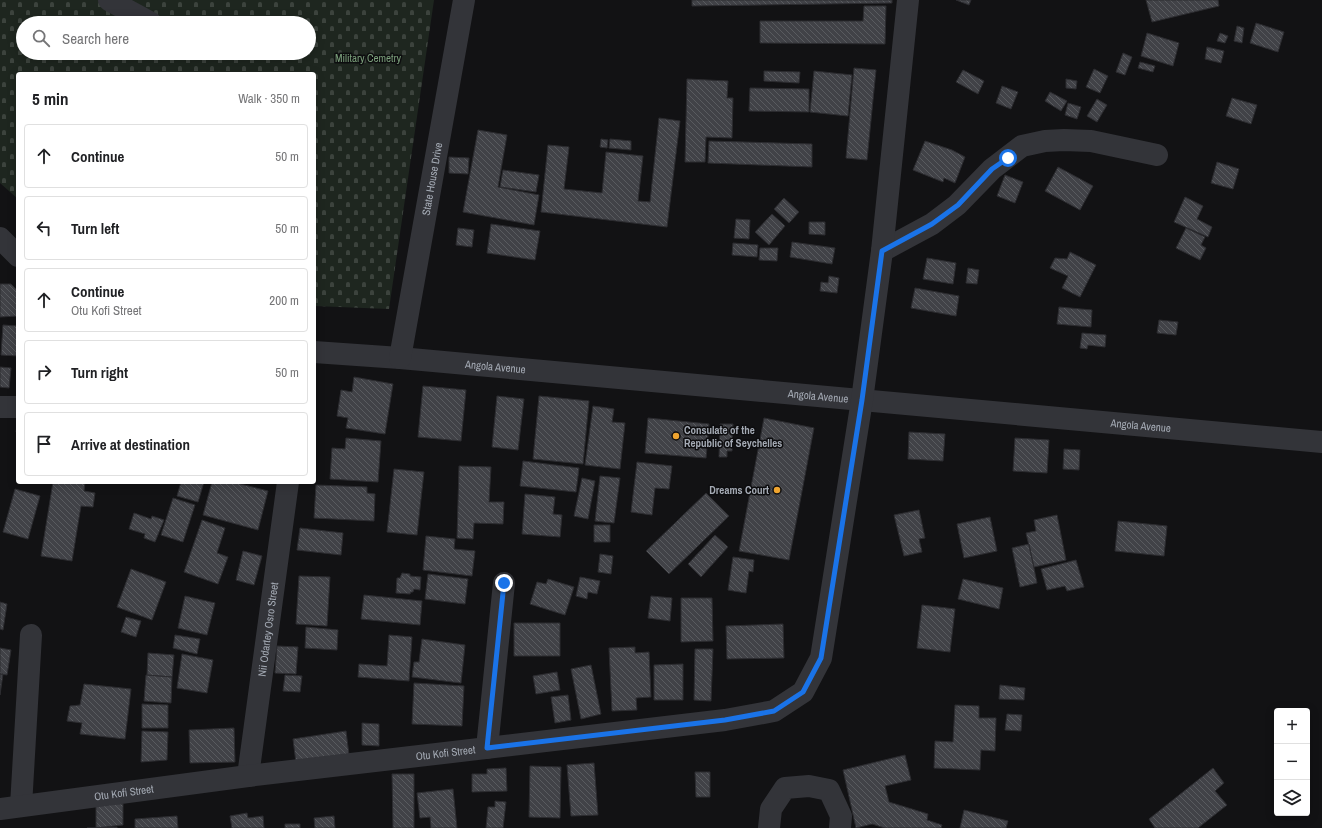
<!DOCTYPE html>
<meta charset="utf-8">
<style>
body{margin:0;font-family:"Archivo Narrow",sans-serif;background:#f6f6f6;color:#202124}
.controls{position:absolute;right:12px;bottom:12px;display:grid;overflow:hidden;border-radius:4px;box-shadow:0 2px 10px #0003}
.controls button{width:36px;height:36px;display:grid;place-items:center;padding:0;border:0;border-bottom:1px solid #e0e0e0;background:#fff;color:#202124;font:20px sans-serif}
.stop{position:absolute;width:12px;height:12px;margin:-9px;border:3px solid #1a73e8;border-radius:50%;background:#fff}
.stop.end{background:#1a73e8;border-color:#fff;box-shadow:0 1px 4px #0008}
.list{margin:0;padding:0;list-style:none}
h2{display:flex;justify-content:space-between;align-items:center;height:52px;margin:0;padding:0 16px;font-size:17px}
h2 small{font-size:13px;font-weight:400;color:#757577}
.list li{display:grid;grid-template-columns:26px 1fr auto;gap:12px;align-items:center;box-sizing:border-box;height:64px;margin:0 8px 8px;padding:0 8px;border:1px solid #e0e0e0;border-radius:4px}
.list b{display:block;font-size:15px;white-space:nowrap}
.list p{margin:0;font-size:13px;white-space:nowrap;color:#757577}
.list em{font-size:13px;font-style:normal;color:#757577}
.icon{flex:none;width:22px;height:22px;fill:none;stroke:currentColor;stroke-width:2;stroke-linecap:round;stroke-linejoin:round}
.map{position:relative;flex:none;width:1322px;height:828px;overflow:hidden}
.search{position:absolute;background:#fff;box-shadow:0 2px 10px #0003;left:16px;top:16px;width:300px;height:44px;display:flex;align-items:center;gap:10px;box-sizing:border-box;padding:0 14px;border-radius:22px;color:#757577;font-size:15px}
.panel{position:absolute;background:#fff;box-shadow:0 2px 10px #0003;left:16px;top:72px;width:300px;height:412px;border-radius:4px}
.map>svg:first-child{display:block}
.cemetery{fill:url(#cemetery-stones);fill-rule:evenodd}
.building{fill:url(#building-back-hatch);stroke:#2c2c30}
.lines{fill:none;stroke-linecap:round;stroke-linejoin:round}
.minor{stroke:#333439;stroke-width:22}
.route{stroke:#1a73e8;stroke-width:5}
.poi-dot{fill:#efa42f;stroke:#0d0d0f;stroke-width:1.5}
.labels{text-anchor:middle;stroke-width:3;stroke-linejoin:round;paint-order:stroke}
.park-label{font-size:11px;fill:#7b9f7b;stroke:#0d0d0f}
.street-label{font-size:11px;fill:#a4aab4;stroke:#0d0d0f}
.poi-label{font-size:11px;font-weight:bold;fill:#a4aab4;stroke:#0d0d0f;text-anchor:start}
</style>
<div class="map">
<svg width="1322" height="828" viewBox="0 0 1322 828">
<defs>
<pattern id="cemetery-stones" width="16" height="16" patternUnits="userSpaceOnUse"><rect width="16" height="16" fill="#1e261f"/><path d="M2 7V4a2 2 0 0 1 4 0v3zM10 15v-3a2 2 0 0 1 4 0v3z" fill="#3c433d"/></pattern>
<pattern id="building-back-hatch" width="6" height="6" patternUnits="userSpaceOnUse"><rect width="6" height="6" fill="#414247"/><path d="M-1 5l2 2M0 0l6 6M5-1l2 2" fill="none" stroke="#595b5f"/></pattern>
</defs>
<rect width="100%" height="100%" fill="#121214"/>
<path class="cemetery" d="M0,0H434L389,309L314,306V74H18V199L0,183ZM23,23H309V53H23Z"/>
<path class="building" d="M692,0H892V3L692,6Z
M956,0H971L969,5Z
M1146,0H1218L1219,6L1152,22Z
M864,6H886L885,44L760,43V21H863Z
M1256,23L1284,32L1278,52L1250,43Z
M1237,26L1244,28L1242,43L1234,41Z
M1147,33L1179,43L1173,66L1141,56Z
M1220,33L1228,36L1225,43L1217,41Z
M1207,47L1224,51L1221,63L1205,59Z
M1123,53L1132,57L1125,75L1116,72Z
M1140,62L1155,66L1153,72L1138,68Z
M854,68L876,70L867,160L846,158Z
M1094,69L1108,76L1100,93L1086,87Z
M963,70L984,81L978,94L956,82Z
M764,71L800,72L799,83L764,81Z
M814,71L852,75L848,116L810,112Z
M687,79L728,81L727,98H733L732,138L706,137L705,162H685Z
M1066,79L1077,81L1076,89L1066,88Z
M1002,86L1018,92L1011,109L996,103Z
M750,88L809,89V112L749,111Z
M1050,92L1067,101L1061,111L1045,101Z
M1232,98L1257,105L1251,124L1226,116Z
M1097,99L1107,105L1097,122L1087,116Z
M1068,103L1081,107L1077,119L1065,115Z
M659,118L680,121L667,227L541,212L548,145L569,147L564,189L602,193L606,152L643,156L638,201L650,202Z
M478,130L507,135L498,187L539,195L534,225L463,212Z
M601,139L608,140L607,148L600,147Z
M610,139L631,141V150L609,148Z
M709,141L812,144V167L708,163Z
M925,141L952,150L965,157L955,183L944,178L943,182L913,170Z
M449,157L469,158L468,174L449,173Z
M1217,162L1239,169L1233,189L1211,183Z
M1058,167L1093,186L1080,210L1045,191Z
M503,170L539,175L536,192L500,187Z
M1005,175L1023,182L1015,203L997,196Z
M1185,197L1203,206L1197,219L1212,227L1208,237L1174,222Z
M784,198L799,212L789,223L774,209Z
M772,214L785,226L769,245L755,232Z
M736,219L750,220L749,239L734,238Z
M809,222H825V235L809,234Z
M491,224L540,231L535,260L487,253Z
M458,228L474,230L472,247L456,245Z
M1186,228L1205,237L1201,245L1206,248L1200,260L1176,248Z
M792,242L835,248L832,264L790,257Z
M733,243L758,245L757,257L732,255Z
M760,248H778L777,261L759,260Z
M1070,252L1096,265L1080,297L1062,288L1068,276L1050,268L1055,258L1067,259Z
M927,258L956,263L953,284L923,279Z
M968,268L979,270L977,284L966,283Z
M829,276L839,278L837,293L820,291L821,282L828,283Z
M0,284H11L18,291V316L0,317Z
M915,288L959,296L956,316L911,308Z
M1059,307L1092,310L1091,327L1057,324Z
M1159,320L1178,322L1176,335L1157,333Z
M3,325L18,326V356L1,355Z
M1082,333L1106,335L1105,347L1088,345L1087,349L1080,348Z
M0,367L11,368L9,388L0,387Z
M354,377L393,384L385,434L346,428L348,418L337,416L341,390L352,392Z
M423,386L466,390L461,441L418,437Z
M497,396L524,399L518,450L492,447Z
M539,396L589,401L583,464L533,459Z
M593,406L614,409L612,422L625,423L620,469L585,465Z
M648,418L709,424L706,458L645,453Z
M764,418L814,428L789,560L739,551Z
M18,419V433L16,432Z
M720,424H733L732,451H727V457H719Z
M909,432L945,434L943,461L908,459Z
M346,438L381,441L378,482L330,479L332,448L345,449Z
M1015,438L1049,440L1047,473L1013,471Z
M1064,449L1080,450L1079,470L1063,469Z
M523,461L579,468L576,492L520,486Z
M637,462L672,466L669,489L655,488L652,515L631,512Z
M459,466L491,467L489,502H504L503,524L474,523L473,539L457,538Z
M394,469L424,472L417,535L387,532Z
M600,476L620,478L614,523L595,521Z
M582,478L595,481L588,519L574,516Z
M53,482H85L84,491L95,493L93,507L81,506L72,561L41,556Z
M181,482H204L198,502L177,496Z
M212,482H233L268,491L258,530L203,515Z
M316,485L367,487V493L375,494L374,521L314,518Z
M15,489L40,496L28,539L3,532Z
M706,493L729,516L669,574L646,551Z
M525,494L555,497L553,514L562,515L560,537L522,534Z
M173,498L195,505L183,542L161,535Z
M919,510L925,538L919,539L922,552L904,556L894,515Z
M134,513L151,519L152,516L164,520L155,542L144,538L145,534L129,529Z
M1057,515L1066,560L1034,567L1026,533L1036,531L1034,520Z
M990,517L997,551L964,558L957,524Z
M202,520L225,528L217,553L228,557L218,584L184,572Z
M1118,521L1167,526L1164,556L1115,551Z
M594,525H610V542H594Z
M300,528L343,533L341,555L297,550Z
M715,535L728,547L701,577L688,564Z
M426,536L455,539L454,549L475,551L472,576L423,570Z
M1029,544L1037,583L1020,587L1012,548Z
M243,551L262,556L254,585L236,580Z
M600,554L613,556L611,574L598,572Z
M733,557L754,560L753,572L749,571L746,593L728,590Z
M1076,560L1084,587L1067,591L1065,586L1047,590L1041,569Z
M131,569L166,582L152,620L117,607Z
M402,573L410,574V576L421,577L420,590L414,589L413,592H411L410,594L396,593L397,578H400Z
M428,574L468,579L465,604L425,599Z
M299,576L330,577L327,626L296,624Z
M580,577L600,581L597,594L588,592L587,599L576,596Z
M548,579L574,587L565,615L530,604L537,582L546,584Z
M963,579L1003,588L999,609L958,599Z
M364,595L422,601L420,625L361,619Z
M185,596L215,603L207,635L178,628Z
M651,596L672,598L670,621L648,618Z
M681,598H712L713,641L681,642Z
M0,602L7,604L3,630L0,629Z
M922,605L955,609L950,652L917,648Z
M126,617L141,621L136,637L121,632Z
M514,623H560V656H514Z
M783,624L784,658L727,659L726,626Z
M306,627L338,630L337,650L305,648Z
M175,635L200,639L197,654L173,648Z
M389,635L412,637L409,681L358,677L359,664L387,666Z
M422,639L465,645L461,683L412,677L414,662H419Z
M277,646L298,647L296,674L275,673Z
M635,647V653L649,652L651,697L636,698L637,710L612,711L609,648Z
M0,648L11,650L7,675L0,674Z
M695,649H713L711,701L694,700Z
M148,653L174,655L172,677L147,675Z
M182,654L213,660L207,693L177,688Z
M683,664V700H654V665Z
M591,665L601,714L581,719L571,669Z
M557,672L560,690L536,694L533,676Z
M0,674H3L0,695Z
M146,675L172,677L171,703L144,701Z
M285,675L302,676L300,692L283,691Z
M414,683L464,686L462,726L412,724Z
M84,684L131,689L125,739L80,734L82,723L67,721L70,706L80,705Z
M1000,685L1025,688L1024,700L999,699Z
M568,695L571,720L555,723L551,697Z
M142,704L168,705V728H142Z
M955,705L979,706V718H996L995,751L981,750L980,770L934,768L935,741L953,742Z
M1007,714L1022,715L1021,731L1005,730Z
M362,723L379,724V746L362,745Z
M234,728L235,762L190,763L189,730Z
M142,731L168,732L167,760L141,762Z
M346,731L349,755L296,763L293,739Z
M905,755L911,780L885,786L889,802L928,814L927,820L942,825L941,828H885L872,824L856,828L843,770Z
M594,763L598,815L571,816L567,765Z
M530,766L561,767L560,818L529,817Z
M506,768L507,791L472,792V774H487V769Z
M1213,768L1224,783L1215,791L1227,805L1198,828H1155L1149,819Z
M695,772H710V797H696Z
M392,774H414V828H393Z
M453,789L457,828H431L430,817L420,818L417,793Z
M495,801L506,802L503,828H486L488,807H495Z
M96,803L123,804V825L96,828Z
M964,810L1008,821L1006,828H960Z
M247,813L248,818L263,816L264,828H232L230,816Z
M177,816L178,828H135V819Z
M334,816L335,828H315L314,818Z
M285,824H300V828H285Z
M117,827V828H87H96Z"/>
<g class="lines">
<g class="minor">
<path d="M109,0L151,23"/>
<path d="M0,238L18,256"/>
<path d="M882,251L932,224L957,205L992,169L1022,146L1045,141L1064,140L1091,141L1157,155"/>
<path id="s1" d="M314,352L400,358L1322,442"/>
<path id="s2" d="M400,358L464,0"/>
<path d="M0,407H18"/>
<path d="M487,748L504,583"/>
<path id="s3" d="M248,776L288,482"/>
<path d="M21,806L31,635"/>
<path id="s4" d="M0,809L248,776L725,720L774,711L803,692L821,658L862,400L882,251L908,0"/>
<path d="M769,828L771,809L785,788L809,786L829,790L841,816L840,828"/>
</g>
</g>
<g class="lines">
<path class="route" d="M504,583L487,748L725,720L774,711L803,692L821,658L862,400L882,251L932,224L958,205L992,169L1008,158"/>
</g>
<g class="poi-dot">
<circle cx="676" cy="436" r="4"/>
<circle cx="777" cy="490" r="4"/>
</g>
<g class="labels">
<g class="park-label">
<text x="368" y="62">Military Cemetry</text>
</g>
<g class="street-label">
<text dy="4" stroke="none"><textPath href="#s2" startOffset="182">State House Drive</textPath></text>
<text dy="4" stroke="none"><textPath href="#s1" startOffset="182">Angola Avenue</textPath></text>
<text dy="4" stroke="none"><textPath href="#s1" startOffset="506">Angola Avenue</textPath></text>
<text dy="4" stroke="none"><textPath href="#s1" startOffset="830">Angola Avenue</textPath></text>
<text dy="4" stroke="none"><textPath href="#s3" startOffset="148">Nii Odartey Osro Street</textPath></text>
<text dy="4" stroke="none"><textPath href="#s4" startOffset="449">Otu Kofi Street</textPath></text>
<text dy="4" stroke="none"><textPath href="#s4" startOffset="125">Otu Kofi Street</textPath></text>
</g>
<g class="poi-label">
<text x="684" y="434">Consulate of the<tspan x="684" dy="13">Republic of Seychelles</tspan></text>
<text x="769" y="494" text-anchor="end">Dreams Court</text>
</g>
</g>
</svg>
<div class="controls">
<button>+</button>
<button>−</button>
<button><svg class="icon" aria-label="layers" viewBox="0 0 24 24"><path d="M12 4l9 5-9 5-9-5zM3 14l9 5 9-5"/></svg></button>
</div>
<div class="stop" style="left:1008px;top:158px"></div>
<div class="stop end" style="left:504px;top:583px"></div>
<div class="search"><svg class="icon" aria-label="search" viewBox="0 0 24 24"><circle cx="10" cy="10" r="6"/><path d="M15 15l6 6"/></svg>Search here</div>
<section class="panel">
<h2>5 min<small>Walk · 350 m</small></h2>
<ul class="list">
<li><svg class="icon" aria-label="ahead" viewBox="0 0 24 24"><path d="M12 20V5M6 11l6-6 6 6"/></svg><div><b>Continue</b></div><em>50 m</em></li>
<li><svg class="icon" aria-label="left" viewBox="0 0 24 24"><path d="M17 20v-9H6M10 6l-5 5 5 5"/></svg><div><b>Turn left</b></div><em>50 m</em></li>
<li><svg class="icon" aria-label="ahead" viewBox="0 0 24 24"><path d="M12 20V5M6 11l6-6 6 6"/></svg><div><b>Continue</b><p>Otu Kofi Street</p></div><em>200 m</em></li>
<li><svg class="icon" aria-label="right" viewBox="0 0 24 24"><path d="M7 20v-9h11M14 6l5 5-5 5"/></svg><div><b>Turn right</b></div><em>50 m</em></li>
<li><svg class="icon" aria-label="arrive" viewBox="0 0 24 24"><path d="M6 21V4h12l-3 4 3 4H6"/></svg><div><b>Arrive at destination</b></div></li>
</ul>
</section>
</div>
